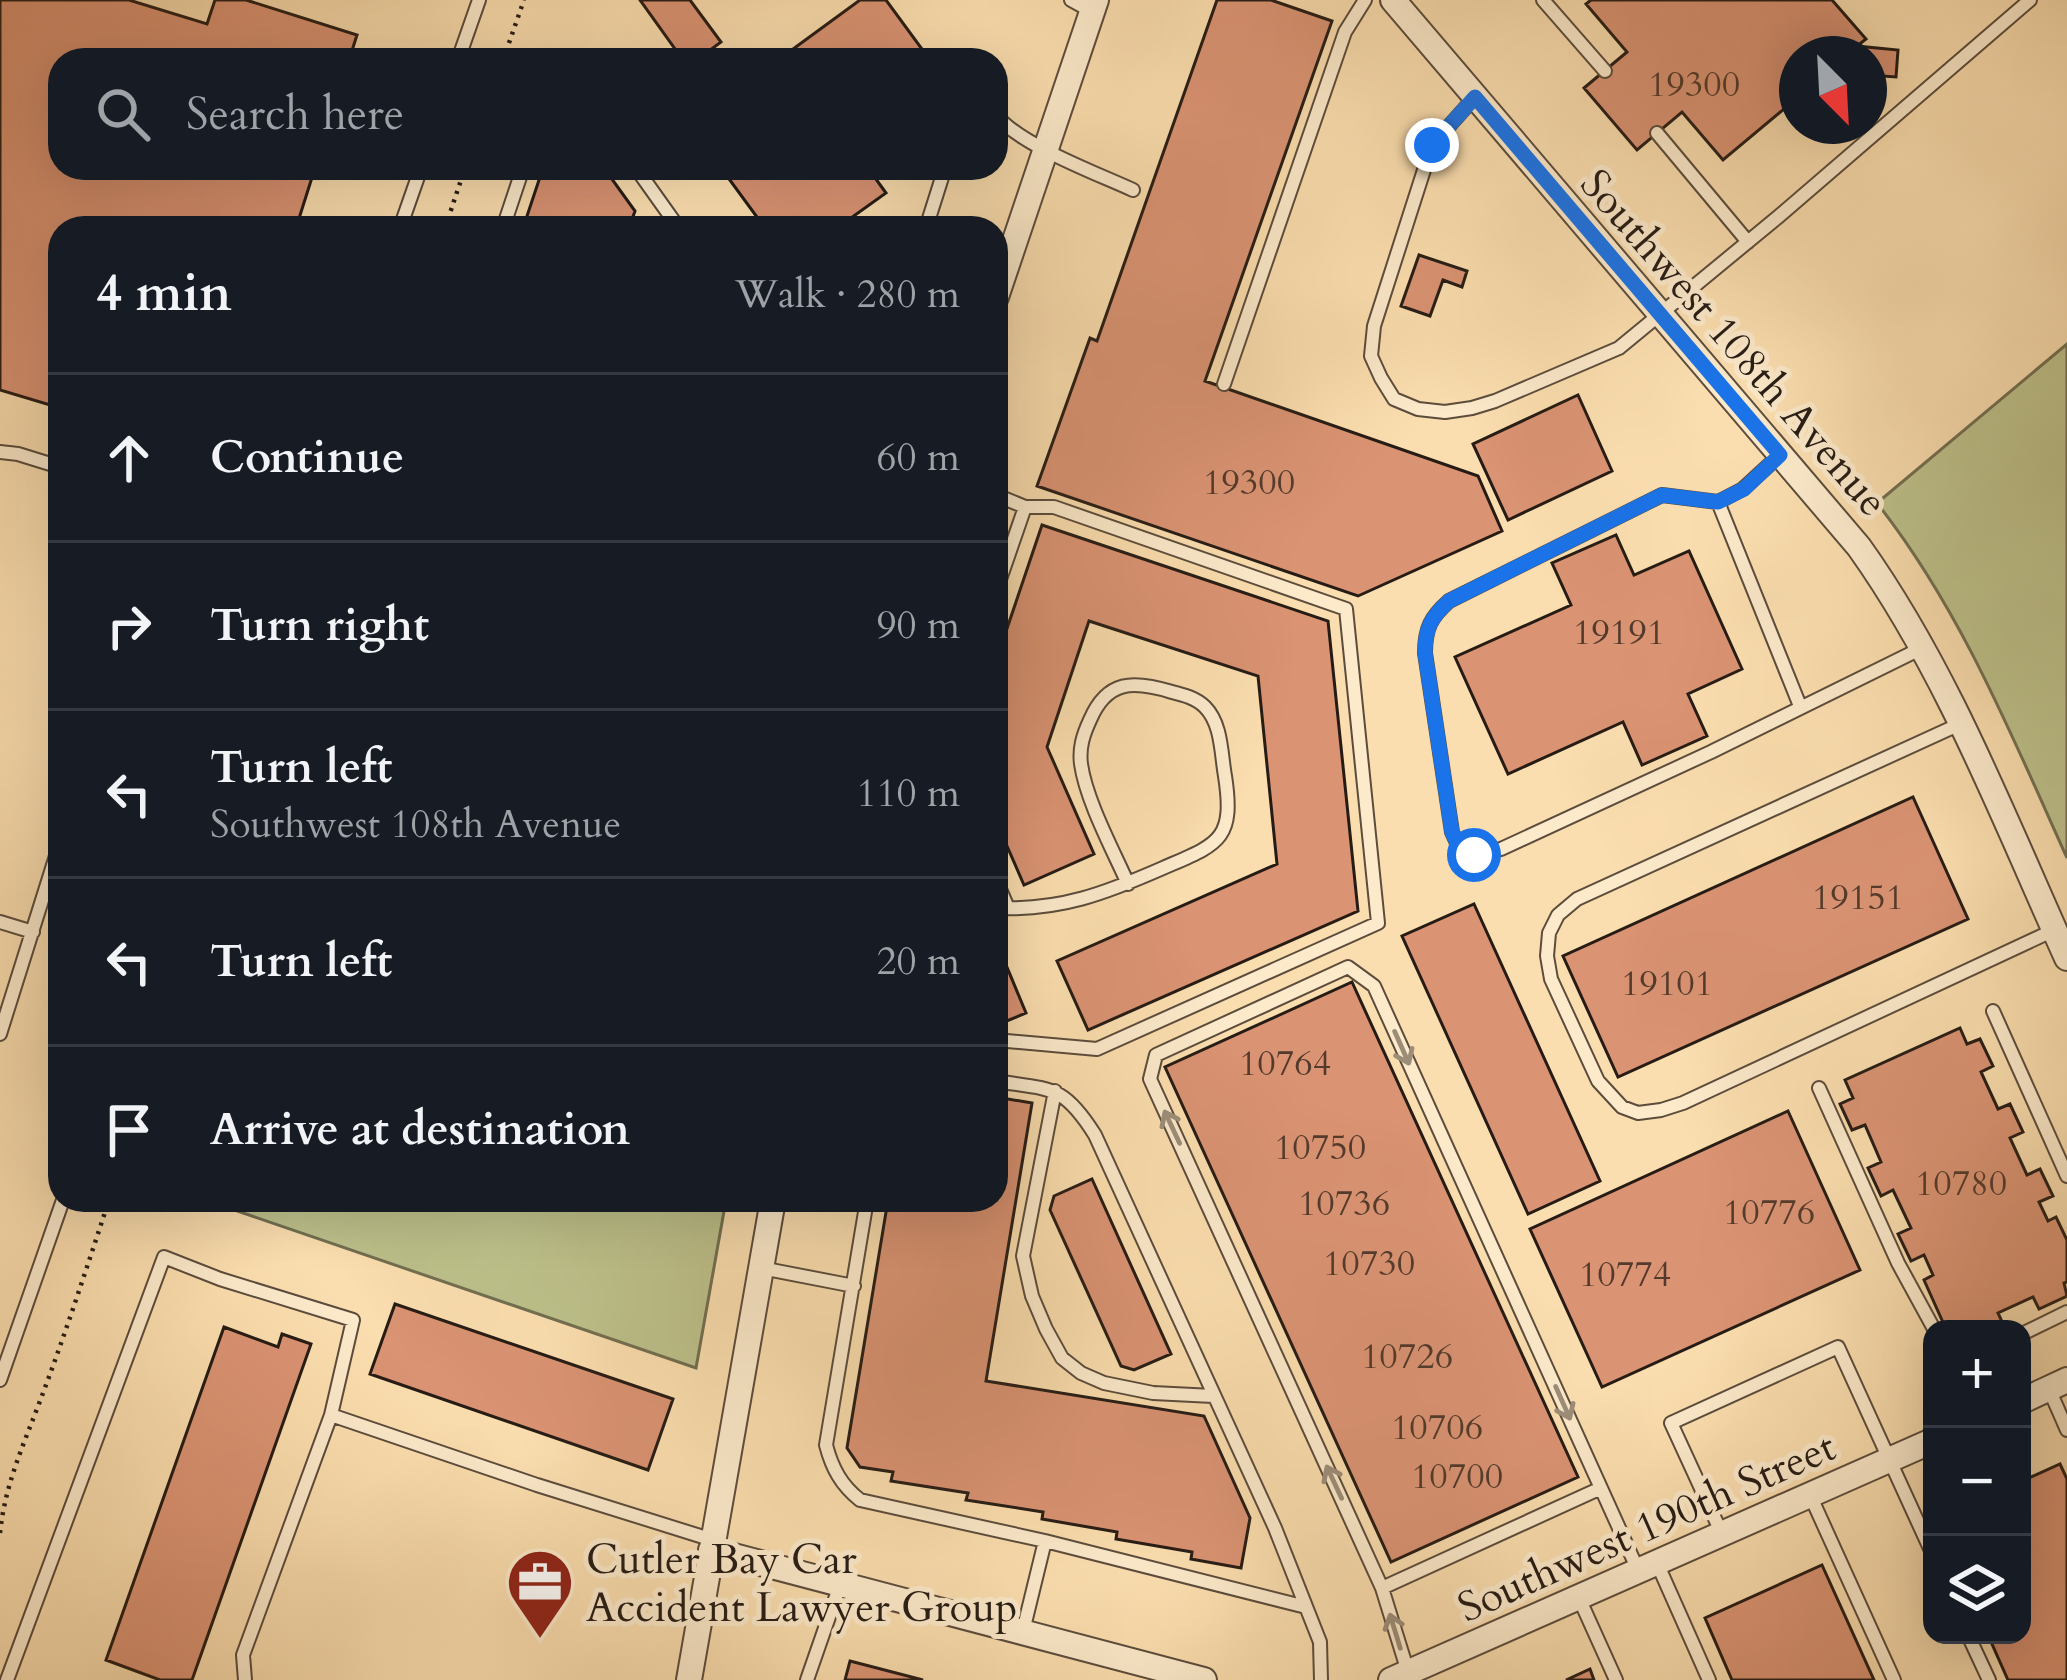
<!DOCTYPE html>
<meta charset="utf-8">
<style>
body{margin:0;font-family:Cardo,serif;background:#20242c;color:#f1f3f6}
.controls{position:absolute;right:36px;bottom:36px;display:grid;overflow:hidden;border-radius:24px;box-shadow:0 12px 48px #0002}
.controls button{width:108px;height:108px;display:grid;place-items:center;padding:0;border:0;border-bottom:3px solid #363941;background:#171b24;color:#f1f3f6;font:60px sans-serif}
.compass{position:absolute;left:1779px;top:36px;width:108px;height:108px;border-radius:50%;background:#171b24;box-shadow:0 12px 48px #0002;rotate:156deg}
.stop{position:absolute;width:36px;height:36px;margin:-27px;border:9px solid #1a73e8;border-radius:50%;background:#fff}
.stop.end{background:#1a73e8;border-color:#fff;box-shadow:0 3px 12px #0008}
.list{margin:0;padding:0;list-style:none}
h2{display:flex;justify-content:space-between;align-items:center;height:156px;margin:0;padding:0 48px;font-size:51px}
h2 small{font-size:39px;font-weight:400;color:#9ea1a6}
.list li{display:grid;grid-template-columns:78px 1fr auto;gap:36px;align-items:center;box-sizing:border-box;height:168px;padding:0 48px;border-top:3px solid #363941}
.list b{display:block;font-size:45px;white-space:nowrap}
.list p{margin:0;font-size:39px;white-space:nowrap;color:#9ea1a6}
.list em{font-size:39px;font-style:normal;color:#9ea1a6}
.icon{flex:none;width:66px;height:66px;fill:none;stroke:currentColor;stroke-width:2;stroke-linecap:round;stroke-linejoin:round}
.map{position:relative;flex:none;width:2067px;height:1680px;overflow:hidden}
.search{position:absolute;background:#171b24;box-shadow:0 12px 48px #0002;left:48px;top:48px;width:960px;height:132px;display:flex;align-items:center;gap:30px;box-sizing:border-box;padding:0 42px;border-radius:36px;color:#9ea1a6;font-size:45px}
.panel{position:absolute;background:#171b24;box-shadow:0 12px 48px #0002;left:48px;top:216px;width:960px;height:996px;border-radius:36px}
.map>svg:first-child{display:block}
.green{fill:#bdc18b;stroke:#726e50;stroke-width:3}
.building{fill:#da9373;stroke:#261c15;stroke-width:3}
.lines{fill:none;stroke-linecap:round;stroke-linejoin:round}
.lane-casing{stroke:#5b4c3c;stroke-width:16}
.street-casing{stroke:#5b4c3c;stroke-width:28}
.path{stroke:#261c15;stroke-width:4.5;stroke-dasharray:3 6;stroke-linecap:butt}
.lane{stroke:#fceacb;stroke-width:12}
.street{stroke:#fceacb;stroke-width:24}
.oneway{stroke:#9c8d79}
.route{stroke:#1a73e8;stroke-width:15}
.labels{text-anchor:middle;stroke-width:10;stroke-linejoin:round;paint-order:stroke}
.number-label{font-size:36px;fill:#533a2c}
.street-label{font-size:42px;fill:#261c15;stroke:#fceacb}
.poi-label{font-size:42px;fill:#261c15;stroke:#fceacb;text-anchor:start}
</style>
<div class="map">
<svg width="2067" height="1680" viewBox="0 0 2067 1680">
<rect width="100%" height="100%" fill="#fbdeaf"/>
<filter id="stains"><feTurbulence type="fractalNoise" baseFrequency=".00167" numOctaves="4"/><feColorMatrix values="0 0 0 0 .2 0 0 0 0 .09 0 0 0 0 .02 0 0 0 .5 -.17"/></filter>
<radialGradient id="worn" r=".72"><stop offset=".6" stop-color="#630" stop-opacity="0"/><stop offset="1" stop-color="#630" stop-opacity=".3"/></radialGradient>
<path class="green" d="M2067,344V858C2011,734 1961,610 1877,503Z
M205,1200H726L696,1368Z"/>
<path class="building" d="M0,0H129L207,24L215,0H246L357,35L349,60H60V168H315L296,228H60V408L0,390Z
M640,0H690L721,42L697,60H683Z
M860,0H886L930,60H778Z
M1217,0H1271L1332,21L1205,381L1478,476L1502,531L1358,596L1037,486L1090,338L1097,341Z
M1591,0H1832L1866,39L1857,46L1898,50L1896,77L1869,75V54H1797V98L1723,160L1682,112L1637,150L1584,88L1627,52L1586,4Z
M543,168H604L635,211L629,228H523Z
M721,168H868L886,193L837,228H765Z
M1419,255L1467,271L1462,287L1443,280L1430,316L1401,306Z
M1578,395L1612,471L1508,520L1473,444Z
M1042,525L1328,621L1358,911L1088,1030L1057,961L1277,864L1258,676L1089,621L1047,747L1094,854L1024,885L996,821V661Z
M1616,535L1634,575L1689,551L1742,669L1688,694L1707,736L1642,765L1623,722L1508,774L1455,657L1571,605L1552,563Z
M1913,797L1968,919L1618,1077L1563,956Z
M1474,904L1600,1181L1528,1214L1402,936Z
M996,948H999L1026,1013L997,1025Z
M1352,982L1578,1477L1391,1562L1165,1067Z
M1960,1028L1967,1044L1980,1039L1993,1066L1981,1072L1998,1109L2010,1104L2023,1132L2010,1138L2027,1175L2040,1169L2053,1196L2039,1202L2048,1221L2056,1217L2067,1240V1282L2064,1283L2067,1296L2039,1309L2033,1297L1998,1313L2004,1326L1998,1329H1946L1924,1280L1933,1275L1924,1255L1911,1261L1898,1234L1911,1228L1893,1190L1881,1196L1868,1168L1881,1162L1865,1125L1852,1130L1840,1104L1853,1098L1845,1080Z
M996,1097L1032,1103L986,1381L1204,1416L1250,1518L1241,1568L1191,1559L1192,1552L1116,1539L1117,1532L1042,1519L1043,1512L966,1500L968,1493L891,1481L893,1472L860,1467L847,1448L888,1200H996Z
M1788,1111L1860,1270L1602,1387L1530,1229Z
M1092,1179L1171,1354L1134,1370L1121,1366L1050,1210L1054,1196Z
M395,1304L673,1399L648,1470L370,1374Z
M224,1327L278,1347L282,1334L311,1344L192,1680H160L106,1660Z
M2060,1464L2067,1479V1680H2008L1988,1635H2022V1481Z
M1822,1565L1874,1680H1732L1705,1618Z
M850,1661L923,1680H845Z
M1590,1669L1594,1680H1566Z"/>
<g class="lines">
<defs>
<path id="lane" d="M1071,0L1091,11
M1543,0L1605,71
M458,60L479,0
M1475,97L1432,145L1374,326L1371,356L1381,378L1394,399L1418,409L1445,412L1472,408L1495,401L1619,348L1778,217L2030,0
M996,115C1020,145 1096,173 1133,190
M1657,133L1748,242
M636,168L673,220V228
M400,228L421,168
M503,228L523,168
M926,228L945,168
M1224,384L1345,32L1365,0
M0,452L18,454L60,467
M1780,455L1743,489L1718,502L1662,495L1449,601C1431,617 1425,628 1425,653L1452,832L1457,843L1474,855L1501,849L1711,752L1922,648
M996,495L1025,507
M1718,502L1800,706
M996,591L1025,507H1054L1346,609L1378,923L1097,1049L996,1040
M1960,724L1577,899L1558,915L1549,933L1547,956L1551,979L1598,1081L1622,1107L1638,1113L1661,1110L1683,1103L2054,930
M996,880L1008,908
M996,908C1060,911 1106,893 1163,868C1218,844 1235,841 1225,776C1221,754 1222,724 1205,707C1196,698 1184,695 1172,692C1133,680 1107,680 1090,720C1083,735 1079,748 1081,764C1086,800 1113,850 1128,884
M0,922L33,932
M1993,1011L2067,1176
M0,1034L60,843
M996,1081C1051,1090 1063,1084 1095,1135L1275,1528L1320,1642L1321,1680
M1819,1088L1898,1263L1934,1329
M1055,1091L1023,1256L1032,1296L1046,1329L1062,1358L1081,1373L1104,1383L1153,1393L1213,1396
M867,1200L826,1445C832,1468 841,1485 860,1500L1045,1541L1306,1607
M761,1268L854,1286
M2022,1334L2067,1312
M0,1380L63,1200
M2049,1389L2067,1430
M1810,1495L1894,1680
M1722,1534L1671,1423L1838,1347L1932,1553
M1657,1563L1709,1680
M1382,1588L1601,1488
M1579,1598L1616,1680
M1023,1631L1045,1541
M1968,1635L1989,1680
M1408,1672L1382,1588L1150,1079L1156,1055L1348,967L1374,986L1638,1570
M7,1680L164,1257L220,1279L353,1320L331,1415L537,1485L713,1540
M245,1680L243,1655L331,1415
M807,1680L840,1585"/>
<path id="street" d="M1393,0L1859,547C1948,672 2004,819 2067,958
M996,297L1096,0
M2022,1401L2067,1380
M711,1550L1204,1680
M689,1680L773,1200
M1391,1680L1932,1441"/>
</defs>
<use href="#lane" class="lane-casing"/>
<use href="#street" class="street-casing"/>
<path class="path" d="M503,60L524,0
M445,228L465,168
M0,1533C5,1485 23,1446 40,1401C65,1335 87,1267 109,1200"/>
<use href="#lane" class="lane"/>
<use href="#street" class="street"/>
</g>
<defs><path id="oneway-shaft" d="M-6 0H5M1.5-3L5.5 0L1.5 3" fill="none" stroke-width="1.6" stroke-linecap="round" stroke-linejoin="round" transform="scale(3)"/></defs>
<g class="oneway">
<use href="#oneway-shaft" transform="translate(1402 1048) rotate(66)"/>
<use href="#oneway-shaft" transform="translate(1172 1127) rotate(-115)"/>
<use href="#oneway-shaft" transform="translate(1563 1403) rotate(66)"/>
<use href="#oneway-shaft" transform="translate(1334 1482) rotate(-115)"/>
<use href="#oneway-shaft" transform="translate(1395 1631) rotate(-107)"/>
</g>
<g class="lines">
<path class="route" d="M1432,145L1475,97L1780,455L1744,489L1718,502L1662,495L1449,601C1431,617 1425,629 1425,653L1452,832L1457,843L1474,855"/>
</g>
<defs>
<symbol id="office-pin" viewBox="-11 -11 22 30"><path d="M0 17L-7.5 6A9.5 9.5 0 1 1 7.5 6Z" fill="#8f2418" stroke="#fceacb"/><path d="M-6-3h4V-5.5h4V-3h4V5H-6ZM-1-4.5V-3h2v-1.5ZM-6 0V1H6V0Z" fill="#fff"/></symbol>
</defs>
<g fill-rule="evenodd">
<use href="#office-pin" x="502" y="1544" width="76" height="104"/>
</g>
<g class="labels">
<g class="number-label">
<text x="1694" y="96">19300</text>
<text x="1249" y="494">19300</text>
<text x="1619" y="644">19191</text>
<text x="1858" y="909">19151</text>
<text x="1667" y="995">19101</text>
<text x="1285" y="1075">10764</text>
<text x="1320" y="1159">10750</text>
<text x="1961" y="1195">10780</text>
<text x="1344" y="1215">10736</text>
<text x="1769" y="1224">10776</text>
<text x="1369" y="1275">10730</text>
<text x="1625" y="1286">10774</text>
<text x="1407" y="1368">10726</text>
<text x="1437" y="1439">10706</text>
<text x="1457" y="1488">10700</text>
</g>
<g class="street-label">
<text transform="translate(1735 342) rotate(49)" y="15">Southwest 108th Avenue</text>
<text transform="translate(1646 1526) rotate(-24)" y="15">Southwest 190th Street</text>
</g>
<g class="poi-label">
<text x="586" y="1573">Cutler Bay Car<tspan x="586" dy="48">Accident Lawyer Group</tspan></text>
</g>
</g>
<rect width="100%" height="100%" filter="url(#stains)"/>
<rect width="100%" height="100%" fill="url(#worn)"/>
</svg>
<div class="controls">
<button>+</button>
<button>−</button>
<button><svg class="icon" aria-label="layers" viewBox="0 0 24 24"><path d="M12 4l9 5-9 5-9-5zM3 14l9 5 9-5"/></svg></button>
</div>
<svg class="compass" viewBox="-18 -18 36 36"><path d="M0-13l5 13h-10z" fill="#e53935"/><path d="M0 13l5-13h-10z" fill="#9ea1a6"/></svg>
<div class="stop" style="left:1474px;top:855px"></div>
<div class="stop end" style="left:1432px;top:145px"></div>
<div class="search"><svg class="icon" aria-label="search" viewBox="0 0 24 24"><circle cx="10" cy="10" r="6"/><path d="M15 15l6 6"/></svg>Search here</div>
<section class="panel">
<h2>4 min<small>Walk · 280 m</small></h2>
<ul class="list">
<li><svg class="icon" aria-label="ahead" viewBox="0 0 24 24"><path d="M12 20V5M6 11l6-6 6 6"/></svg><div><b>Continue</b></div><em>60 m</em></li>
<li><svg class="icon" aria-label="right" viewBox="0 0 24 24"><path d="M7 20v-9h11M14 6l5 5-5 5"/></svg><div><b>Turn right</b></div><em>90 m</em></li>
<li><svg class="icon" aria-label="left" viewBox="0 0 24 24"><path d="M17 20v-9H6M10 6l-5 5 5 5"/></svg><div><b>Turn left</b><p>Southwest 108th Avenue</p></div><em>110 m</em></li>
<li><svg class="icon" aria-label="left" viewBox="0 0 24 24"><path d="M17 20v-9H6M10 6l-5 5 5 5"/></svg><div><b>Turn left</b></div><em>20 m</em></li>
<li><svg class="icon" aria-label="arrive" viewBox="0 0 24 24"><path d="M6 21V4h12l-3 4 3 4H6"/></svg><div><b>Arrive at destination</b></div></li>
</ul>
</section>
</div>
